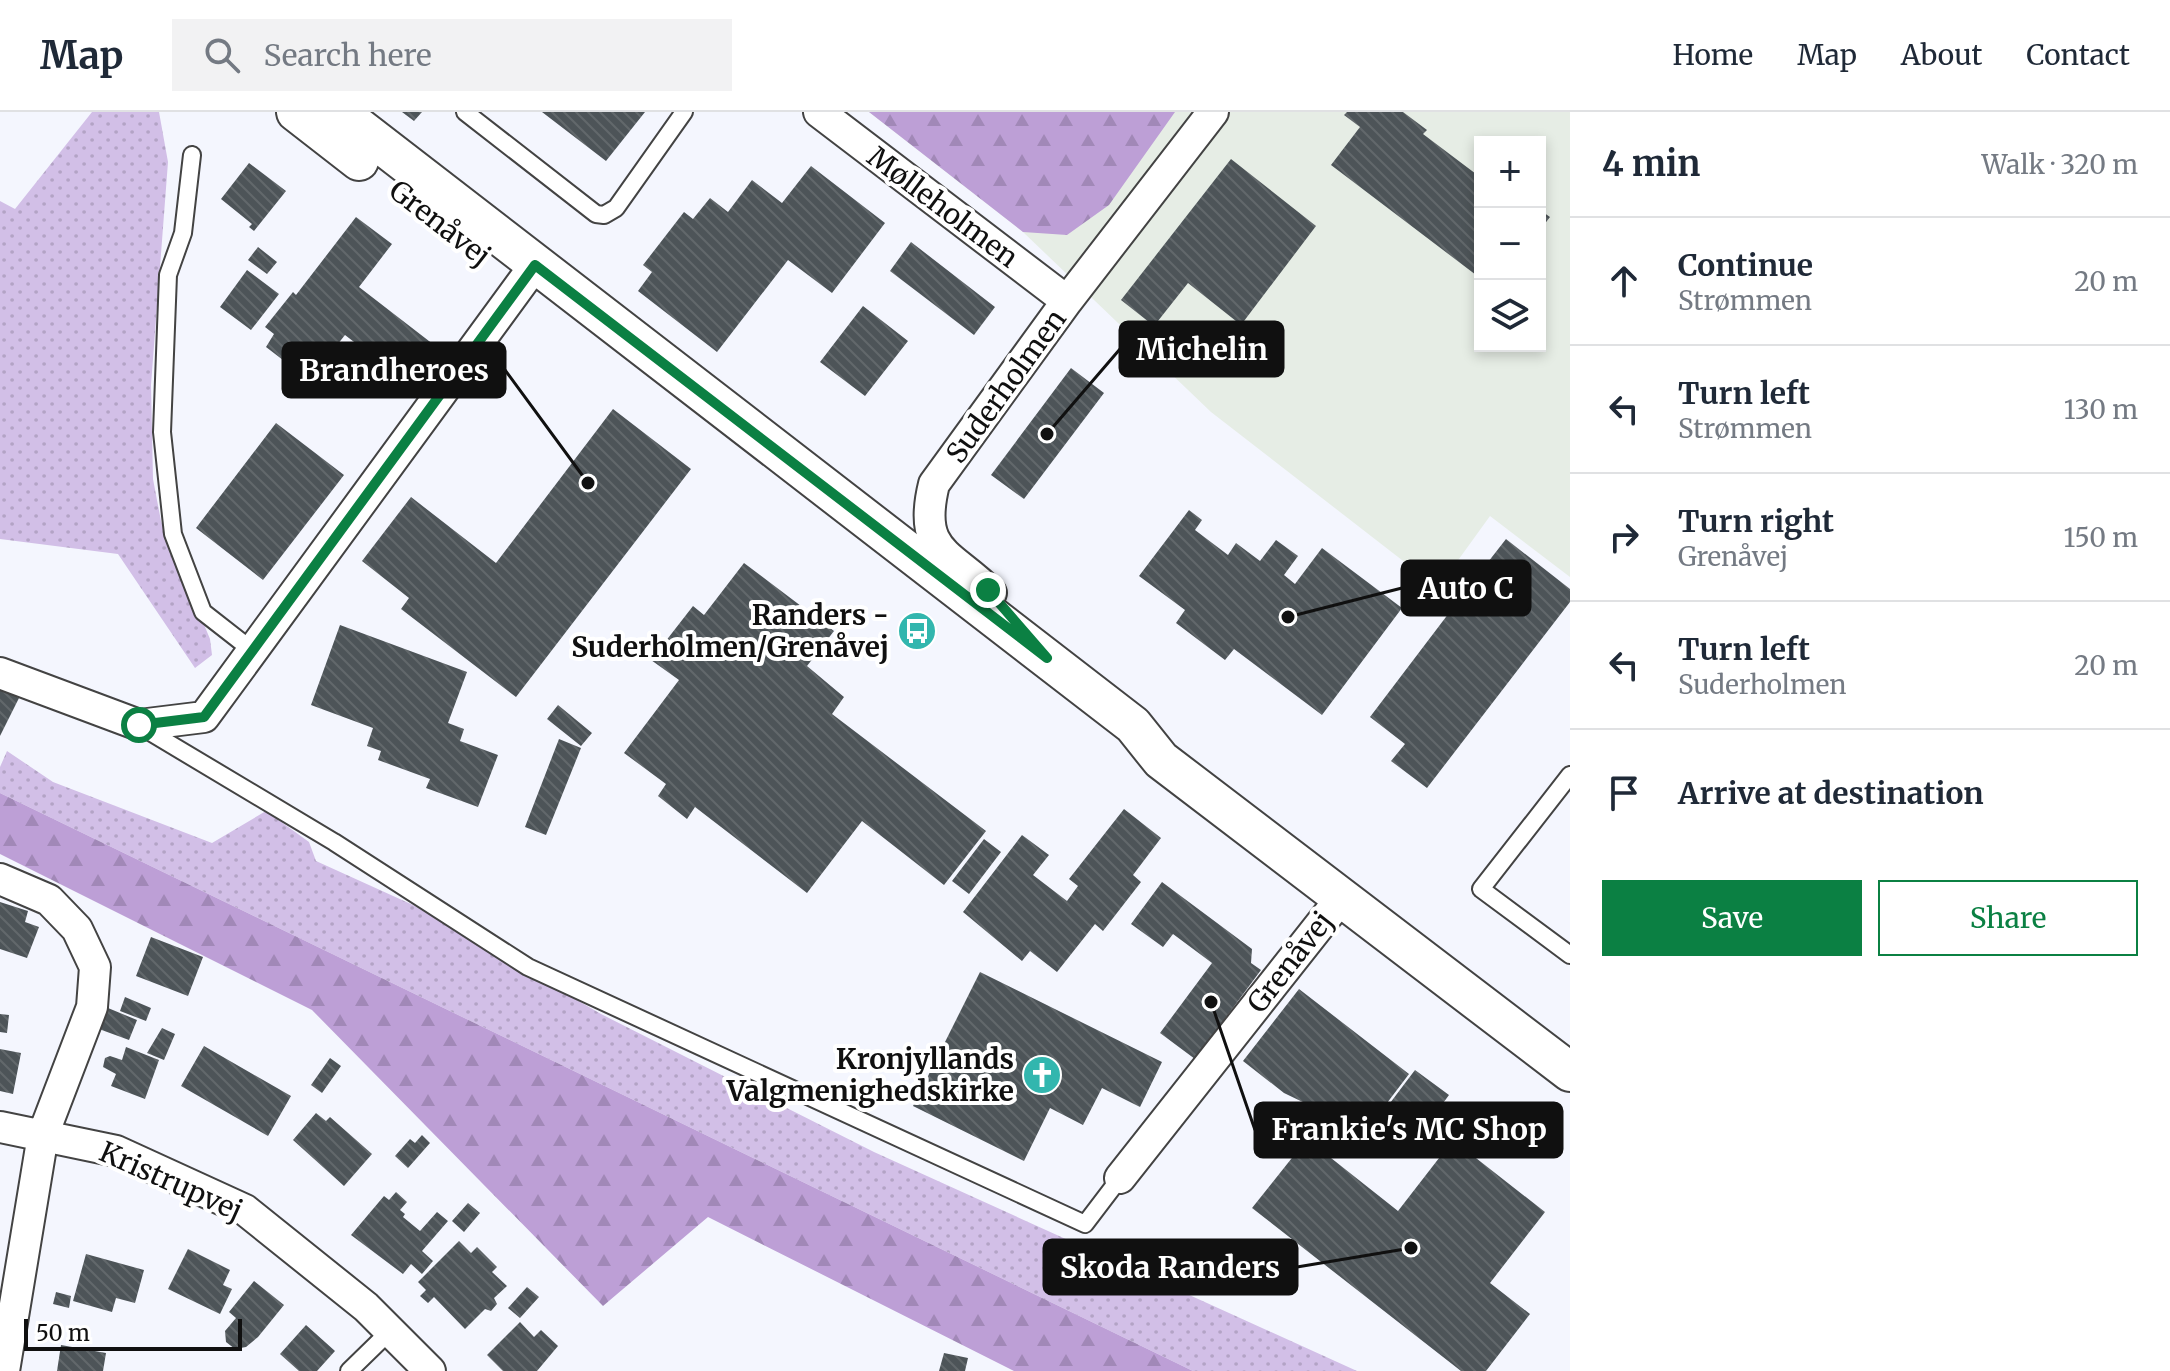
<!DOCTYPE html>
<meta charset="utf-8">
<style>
body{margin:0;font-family:Merriweather,serif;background:#f2f2f3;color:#1f2937}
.controls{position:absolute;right:24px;top:24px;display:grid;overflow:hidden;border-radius:0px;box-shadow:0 4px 12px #0003}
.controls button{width:72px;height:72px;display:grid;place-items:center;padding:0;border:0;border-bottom:2px solid #e0e1e3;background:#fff;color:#1f2937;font:40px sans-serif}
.scale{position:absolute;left:24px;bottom:20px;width:218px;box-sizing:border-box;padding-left:8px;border:4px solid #101010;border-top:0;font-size:22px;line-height:28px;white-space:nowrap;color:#101010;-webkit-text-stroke:6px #fff;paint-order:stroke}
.stop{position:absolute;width:24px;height:24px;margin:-18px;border:6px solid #0b8043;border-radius:50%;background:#fff}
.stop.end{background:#0b8043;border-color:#fff;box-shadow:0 2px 8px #0008}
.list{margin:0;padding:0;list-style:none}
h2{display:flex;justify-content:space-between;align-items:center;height:104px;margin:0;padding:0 32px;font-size:34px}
h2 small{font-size:26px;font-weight:400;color:#747a83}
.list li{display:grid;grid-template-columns:52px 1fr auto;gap:24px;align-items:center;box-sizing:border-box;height:128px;padding:0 32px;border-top:2px solid #e0e1e3}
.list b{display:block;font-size:30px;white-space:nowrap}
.list p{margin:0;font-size:26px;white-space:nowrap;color:#747a83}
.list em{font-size:26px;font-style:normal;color:#747a83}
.actions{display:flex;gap:16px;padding:24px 32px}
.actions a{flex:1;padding:18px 0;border:2px solid #0b8043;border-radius:0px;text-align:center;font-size:28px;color:#0b8043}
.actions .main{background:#0b8043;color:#fff}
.icon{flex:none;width:44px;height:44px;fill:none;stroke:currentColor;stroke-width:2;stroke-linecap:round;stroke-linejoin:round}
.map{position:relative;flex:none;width:1570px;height:1259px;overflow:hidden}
header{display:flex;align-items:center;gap:48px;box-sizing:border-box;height:112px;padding:0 40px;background:#fff;border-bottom:2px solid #e0e1e3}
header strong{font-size:38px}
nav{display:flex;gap:44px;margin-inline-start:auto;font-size:28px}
.search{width:560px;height:72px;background:#f2f2f3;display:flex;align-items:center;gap:20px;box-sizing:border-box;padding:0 28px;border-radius:0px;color:#747a83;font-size:30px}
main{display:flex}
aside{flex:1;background:#fff}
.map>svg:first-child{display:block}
.industrial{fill:#e6ede5;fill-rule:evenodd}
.grass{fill:url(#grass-dots)}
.forest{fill:url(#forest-firs)}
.building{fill:url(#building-back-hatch)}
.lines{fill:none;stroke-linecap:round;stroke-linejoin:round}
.service-casing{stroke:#434343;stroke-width:20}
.minor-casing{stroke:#434343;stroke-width:34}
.tertiary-casing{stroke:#434343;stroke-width:42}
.service{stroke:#fff;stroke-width:16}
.minor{stroke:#fff;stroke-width:30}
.tertiary{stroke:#fff;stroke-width:38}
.route{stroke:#0b8043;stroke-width:10}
.labels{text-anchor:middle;stroke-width:8;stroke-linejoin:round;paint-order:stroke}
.street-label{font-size:28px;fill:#101010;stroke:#fff}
.poi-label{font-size:28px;font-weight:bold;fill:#101010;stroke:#fff;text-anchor:end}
.leader{fill:none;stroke:#101010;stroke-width:3}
.callout-dot{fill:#101010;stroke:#fff;stroke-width:3}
.callout{fill:#101010;stroke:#101010;stroke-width:3}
.callout-label{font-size:30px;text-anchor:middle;font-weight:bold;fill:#fff}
</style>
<header>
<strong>Map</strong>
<div class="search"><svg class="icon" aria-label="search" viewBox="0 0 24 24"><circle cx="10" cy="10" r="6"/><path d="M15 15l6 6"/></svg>Search here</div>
<nav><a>Home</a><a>Map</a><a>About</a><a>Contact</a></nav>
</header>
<main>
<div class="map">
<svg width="1570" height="1259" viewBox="0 0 1570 1259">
<defs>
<pattern id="grass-dots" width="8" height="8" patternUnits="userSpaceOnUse" patternTransform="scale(2)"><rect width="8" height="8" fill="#d2bfe7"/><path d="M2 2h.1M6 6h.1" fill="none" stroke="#b3a3c5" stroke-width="1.8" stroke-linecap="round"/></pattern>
<pattern id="forest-firs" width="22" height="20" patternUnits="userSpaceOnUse" patternTransform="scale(2)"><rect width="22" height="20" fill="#bd9fd6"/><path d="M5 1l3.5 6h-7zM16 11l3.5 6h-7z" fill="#a188b7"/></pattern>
<pattern id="building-back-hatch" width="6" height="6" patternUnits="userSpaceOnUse" patternTransform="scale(2)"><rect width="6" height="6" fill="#4d5458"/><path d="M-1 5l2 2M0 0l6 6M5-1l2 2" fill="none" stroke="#62686b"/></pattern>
</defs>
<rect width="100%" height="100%" fill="#f4f6fe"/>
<path class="industrial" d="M869,0H1570V465L1490,404L1438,476L1211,300L1023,120ZM1480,30H1540V234H1480Z"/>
<path class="grass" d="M92,0H159L168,50L151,273L153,367L161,409L210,527L212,543L195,556L118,442L0,427V89L15,97Z
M7,639L53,670L212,731L266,699L309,730L316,749L413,793L601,902L874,1040L1357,1259H1193L0,681V655Z"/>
<path class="forest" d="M869,0H1175L1109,93L1067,123L1023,120Z
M0,681L1193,1259H1014L708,1105L603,1194L312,898L0,742Z"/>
<path class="building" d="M402,0H422L414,9Z
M542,0H645L606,49Z
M1347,0H1403L1427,18L1423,22L1480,65V166L1331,53L1360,15L1344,3Z
M1231,47L1316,114L1241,213L1188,171L1154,214L1121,188Z
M249,51L286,79L254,119L249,115L252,112L221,87Z
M811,54L885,111L832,181L788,148L717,240L638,179L652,160L643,153L684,100L693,107L710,86L728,100L752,68L782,91Z
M1540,98L1550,105L1540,118Z
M356,105L392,132L359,175L438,236L410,273L345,223L309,268L266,235L274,222L265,215L293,180L296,183Z
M911,130L995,195L974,223L890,159Z
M258,135L277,150L267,162L248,148Z
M247,158L279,182L251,218L220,195Z
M863,194L908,229L865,284L820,250Z
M1071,256L1104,281L1024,387L991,363Z
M613,297L691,357L516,585L401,497L409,486L362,449L411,385L496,451Z
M276,311L344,363L263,468L196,416Z
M1189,398L1202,408L1195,418L1228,443L1236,431L1260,449L1276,428L1298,444L1284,463L1295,472L1322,436L1402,496L1322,603L1234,537L1225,548L1176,511L1185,498L1139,464Z
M1506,427L1570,477V490L1427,676L1391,649L1405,632L1370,605L1452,497L1448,494L1457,483L1460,486Z
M744,451L834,519L807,554L844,585L832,602L986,719L944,773L862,709L807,781L695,695L687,707L658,684L666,672L624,641L679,568L651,548L693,494L704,503Z
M340,513L467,560L448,611L464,617L460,629L498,643L478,695L426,676L430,667L378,648L381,639L367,634L373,616L311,593Z
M0,577L19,586L0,624Z
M558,593L592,621L581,634L547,607Z
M559,627L581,636L546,723L525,715Z
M1124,697L1161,726L1133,763L1141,770L1103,819L1095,812L1057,860L1030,839L1022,849L963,800L1022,723L1049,743L1033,763L1067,789L1078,774L1069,767Z
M984,727L1001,740L969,782L952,769Z
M1162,770L1252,837L1251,851L1261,858L1195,947L1160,921L1212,851L1173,822L1163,835L1131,812Z
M0,790L28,799L25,810L39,815L27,846L0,837Z
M151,825L203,845L188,884L136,864Z
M980,860L1162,950L1140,995L1102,976L1083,1013L1050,996L1024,1049L913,994Z
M1299,877L1409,962L1365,1020L1284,981L1243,949Z
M125,885L151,896L146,909L120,899Z
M108,896L137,908L129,928L99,917Z
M0,902L9,903L7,921L0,920Z
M162,916L175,922L164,948L147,941Z
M204,934L291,984L268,1024L181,974Z
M126,935L159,948L145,987L111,974L116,962L103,955L105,946L110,944L122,948Z
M0,937L21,941L13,982L0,979Z
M330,946L341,954L322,981L311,973Z
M1415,958L1449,983L1421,1021L1387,995Z
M316,1001L326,1009L330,1005L372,1042L344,1074L293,1028Z
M422,1023L430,1031L408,1056L395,1044L410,1027L415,1031Z
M1307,1027L1398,1099L1453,1028L1545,1100L1490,1171L1530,1202L1486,1259H1461L1252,1096Z
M396,1080L407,1090L400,1098L405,1102L403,1105L420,1119L437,1100L448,1109L422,1139L433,1149L422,1162L411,1152L403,1162L351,1123L384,1084L389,1088Z
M468,1091L480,1101L464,1120L452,1109Z
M459,1129L471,1141L477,1135L497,1155L492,1160L507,1174L494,1186L497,1192L491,1199L485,1197L465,1217L434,1185L428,1191L420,1184L426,1178L418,1170Z
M188,1137L230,1158L223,1173L232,1177L220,1202L168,1177Z
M86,1142L144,1158L135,1191L116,1186L112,1200L73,1189Z
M254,1169L284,1193L258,1225L246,1235L235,1237L226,1230L225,1219L236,1206L229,1200Z
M527,1175L539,1185L520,1206L508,1196Z
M56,1180L71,1184L69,1196L53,1192Z
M520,1210L534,1225L541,1218L558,1234L537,1259H503L487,1243Z
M306,1213L335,1239L317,1259H299L280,1242Z
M61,1233L106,1241L103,1259H57Z
M944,1241L968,1246L965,1259H939Z"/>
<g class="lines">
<defs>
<path id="service" d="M465,0L596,102L604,103L616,96L684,0
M192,43L183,121L168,163L162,320L173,422L203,500L253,539
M140,614L334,730L528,855L1085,1112L1120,1066
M1570,663L1481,777L1570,843
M349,1259L390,1219"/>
<path id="minor" d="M819,0L1067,189
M991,481C950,440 917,441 934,372L1067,189L1213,0
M0,561L139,613L204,605L535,153
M0,767L49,788L77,817L95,855L92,895L43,1023L4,1259
M0,1015L116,1039L245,1098L366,1195L430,1259
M1120,1066L1342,785"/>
<path id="tertiary" d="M296,0L359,49
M339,0L1133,613L1161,648L1570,960"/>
</defs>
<use href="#service" class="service-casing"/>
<use href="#minor" class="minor-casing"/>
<use href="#tertiary" class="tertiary-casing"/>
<use href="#service" class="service"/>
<use href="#minor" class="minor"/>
<use href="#tertiary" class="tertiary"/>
</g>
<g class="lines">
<path class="route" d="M139,613L204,605L535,153L1047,546L988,478"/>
</g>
<defs>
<symbol id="bus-disc" viewBox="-11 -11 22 22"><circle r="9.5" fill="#32b6ae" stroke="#fff"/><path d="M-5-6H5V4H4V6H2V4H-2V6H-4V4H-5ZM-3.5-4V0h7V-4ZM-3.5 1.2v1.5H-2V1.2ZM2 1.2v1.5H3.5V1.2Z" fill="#fff"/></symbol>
<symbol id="church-disc" viewBox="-11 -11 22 22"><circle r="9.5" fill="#32b6ae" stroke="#fff"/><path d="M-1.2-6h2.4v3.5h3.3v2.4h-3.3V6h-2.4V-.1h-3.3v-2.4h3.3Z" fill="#fff"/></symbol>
</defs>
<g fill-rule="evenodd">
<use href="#bus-disc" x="895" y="497" width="44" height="44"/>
<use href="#church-disc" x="1020" y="941" width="44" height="44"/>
</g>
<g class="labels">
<g class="street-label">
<text transform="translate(943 95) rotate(37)" y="10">Mølleholmen</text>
<text transform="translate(440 111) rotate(38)" y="10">Grenåvej</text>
<text transform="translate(1006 274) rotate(-54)" y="10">Suderholmen</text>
<text transform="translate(1290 850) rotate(-52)" y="10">Grenåvej</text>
<text transform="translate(171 1069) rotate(24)" y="10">Kristrupvej</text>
</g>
<g class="poi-label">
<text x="889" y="513">Randers -<tspan x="889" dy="32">Suderholmen/Grenåvej</tspan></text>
<text x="1014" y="957">Kronjyllands<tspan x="1014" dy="32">Valgmenighedskirke</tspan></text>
</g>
</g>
<path class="leader" d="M1047 322L1120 237M588 371L505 258M1288 505L1402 476M1211 890L1255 1018M1411 1136L1297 1155"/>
<g class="callout-dot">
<circle cx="1047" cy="322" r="8"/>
<circle cx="588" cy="371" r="8"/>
<circle cx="1288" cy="505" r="8"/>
<circle cx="1211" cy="890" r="8"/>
<circle cx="1411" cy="1136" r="8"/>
</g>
<g class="callout">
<rect x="1120" y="210" width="163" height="54" rx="8"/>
<rect x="283" y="231" width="222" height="54" rx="8"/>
<rect x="1402" y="449" width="128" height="54" rx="8"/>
<rect x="1255" y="991" width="307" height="54" rx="8"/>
<rect x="1044" y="1128" width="253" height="54" rx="8"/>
</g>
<g class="callout-label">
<text x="1202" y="248">Michelin</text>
<text x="394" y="269">Brandheroes</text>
<text x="1466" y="487">Auto C</text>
<text x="1409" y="1028">Frankie's MC Shop</text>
<text x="1170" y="1166">Skoda Randers</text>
</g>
</svg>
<div class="controls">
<button>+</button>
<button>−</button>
<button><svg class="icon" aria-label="layers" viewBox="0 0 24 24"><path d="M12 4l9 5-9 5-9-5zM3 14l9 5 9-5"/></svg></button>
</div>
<div class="scale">50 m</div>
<div class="stop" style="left:139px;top:613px"></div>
<div class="stop end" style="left:988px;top:478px"></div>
</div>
<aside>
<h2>4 min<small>Walk · 320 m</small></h2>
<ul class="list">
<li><svg class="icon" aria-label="ahead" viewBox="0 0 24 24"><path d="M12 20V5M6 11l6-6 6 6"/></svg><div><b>Continue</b><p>Strømmen</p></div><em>20 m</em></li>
<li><svg class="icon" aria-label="left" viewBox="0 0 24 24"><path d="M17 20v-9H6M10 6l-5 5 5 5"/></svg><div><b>Turn left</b><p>Strømmen</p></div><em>130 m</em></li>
<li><svg class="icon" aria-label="right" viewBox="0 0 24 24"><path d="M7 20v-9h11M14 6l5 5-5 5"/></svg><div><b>Turn right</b><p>Grenåvej</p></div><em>150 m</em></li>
<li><svg class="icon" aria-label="left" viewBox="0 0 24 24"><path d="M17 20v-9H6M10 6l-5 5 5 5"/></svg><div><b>Turn left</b><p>Suderholmen</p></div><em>20 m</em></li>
<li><svg class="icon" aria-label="arrive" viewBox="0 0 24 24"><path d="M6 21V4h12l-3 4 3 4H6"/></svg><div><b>Arrive at destination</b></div></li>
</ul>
<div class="actions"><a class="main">Save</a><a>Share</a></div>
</aside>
</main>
